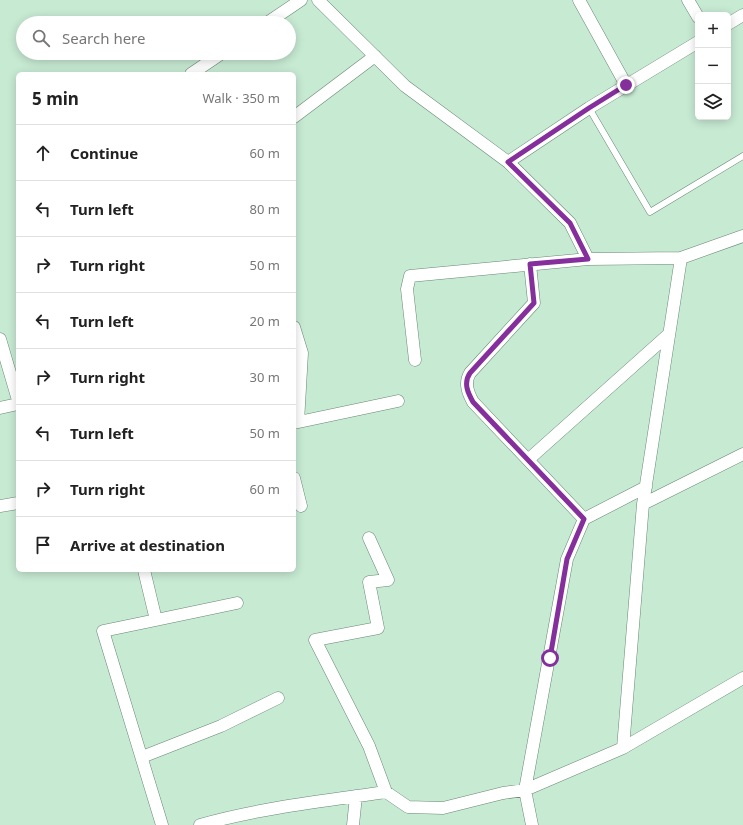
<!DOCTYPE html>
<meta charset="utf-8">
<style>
body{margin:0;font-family:"Noto Sans",sans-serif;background:#f6f6f6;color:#222}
.controls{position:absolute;right:12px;top:12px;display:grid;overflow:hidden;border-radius:6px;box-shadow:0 2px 10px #0003}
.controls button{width:36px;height:36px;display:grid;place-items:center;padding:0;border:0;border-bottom:1px solid #e0e0e0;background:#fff;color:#222;font:20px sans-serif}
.stop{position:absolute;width:12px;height:12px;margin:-9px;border:3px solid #852f9d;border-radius:50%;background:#fff}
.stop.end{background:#852f9d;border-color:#fff;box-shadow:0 1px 4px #0008}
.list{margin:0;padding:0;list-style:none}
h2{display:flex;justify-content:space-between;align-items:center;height:52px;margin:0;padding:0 16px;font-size:17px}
h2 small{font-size:13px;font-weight:400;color:#767676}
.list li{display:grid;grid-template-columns:26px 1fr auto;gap:12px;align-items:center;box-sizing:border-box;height:56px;padding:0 16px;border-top:1px solid #e0e0e0}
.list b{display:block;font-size:15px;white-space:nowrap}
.list em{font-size:13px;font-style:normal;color:#767676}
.icon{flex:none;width:22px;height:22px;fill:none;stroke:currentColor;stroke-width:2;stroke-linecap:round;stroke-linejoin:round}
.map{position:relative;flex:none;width:743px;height:825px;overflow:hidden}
.search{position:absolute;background:#fff;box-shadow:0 2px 10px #0003;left:16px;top:16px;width:280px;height:44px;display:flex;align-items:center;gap:10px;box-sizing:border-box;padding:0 14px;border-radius:22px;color:#767676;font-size:15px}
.panel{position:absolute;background:#fff;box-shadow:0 2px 10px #0003;left:16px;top:72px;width:280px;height:500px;border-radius:6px}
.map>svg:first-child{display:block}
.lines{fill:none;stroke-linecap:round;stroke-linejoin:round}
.lane-casing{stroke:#688872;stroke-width:7}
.street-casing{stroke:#688872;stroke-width:13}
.lane{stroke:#fff;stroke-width:6}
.street{stroke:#fff;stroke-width:12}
.route{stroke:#852f9d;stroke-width:5}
</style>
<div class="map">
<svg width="743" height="825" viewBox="0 0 743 825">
<rect width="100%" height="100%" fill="#c7ead3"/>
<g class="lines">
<defs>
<path id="lane" d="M589,108L650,212L743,156"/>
<path id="street" d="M318,0L405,86L508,162L570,223L588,259
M579,0L626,85
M688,0L698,17
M267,23L301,0
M728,24L743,15
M191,74L222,53
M294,117L375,56
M508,162L589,108L698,42
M530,264L534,303L470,373C464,383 468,393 473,402L584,519L567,559L525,790L532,825
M294,327L302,353L298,422
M0,339L18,400
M415,360L407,289L410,276L588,259L681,258L743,236
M0,408L18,404
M294,423L398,401
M529,459L669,334
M294,478L301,506
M643,504L743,454
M0,506L18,503
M584,519L646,487
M369,538L388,580L369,582L378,628L315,640L369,746L386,792
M144,570L156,620L103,631L162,825
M156,620L237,603
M623,748L643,504L681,258
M142,757L221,726L278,698
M200,825C260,808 323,801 386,792L408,807L443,808L503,793L525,790L623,748L743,678
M353,825L356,796"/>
</defs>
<use href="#lane" class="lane-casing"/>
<use href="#street" class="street-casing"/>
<use href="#lane" class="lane"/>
<use href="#street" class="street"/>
</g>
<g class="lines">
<path class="route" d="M550,658L567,559L584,519L473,402C468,393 463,383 470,373L534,303L530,264L588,259L570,223L508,162L589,108L626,85"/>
</g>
</svg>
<div class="controls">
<button>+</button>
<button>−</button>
<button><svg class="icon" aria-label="layers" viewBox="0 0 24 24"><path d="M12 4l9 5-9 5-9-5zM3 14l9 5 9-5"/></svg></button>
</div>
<div class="stop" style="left:550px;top:658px"></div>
<div class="stop end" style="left:626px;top:85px"></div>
<div class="search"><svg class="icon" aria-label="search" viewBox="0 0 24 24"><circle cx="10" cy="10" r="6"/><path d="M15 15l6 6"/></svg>Search here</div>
<section class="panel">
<h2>5 min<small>Walk · 350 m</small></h2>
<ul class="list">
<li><svg class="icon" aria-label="ahead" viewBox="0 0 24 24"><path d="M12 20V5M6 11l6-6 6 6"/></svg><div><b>Continue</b></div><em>60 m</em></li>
<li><svg class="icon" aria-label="left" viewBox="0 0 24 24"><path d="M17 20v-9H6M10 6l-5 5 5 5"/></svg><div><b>Turn left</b></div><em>80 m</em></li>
<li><svg class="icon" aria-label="right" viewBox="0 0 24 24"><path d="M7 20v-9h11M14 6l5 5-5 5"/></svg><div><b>Turn right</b></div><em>50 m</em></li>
<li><svg class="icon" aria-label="left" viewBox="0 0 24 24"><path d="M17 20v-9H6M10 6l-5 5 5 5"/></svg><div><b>Turn left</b></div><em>20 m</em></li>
<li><svg class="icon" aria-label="right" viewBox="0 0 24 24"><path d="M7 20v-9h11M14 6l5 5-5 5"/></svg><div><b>Turn right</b></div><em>30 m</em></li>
<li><svg class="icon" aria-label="left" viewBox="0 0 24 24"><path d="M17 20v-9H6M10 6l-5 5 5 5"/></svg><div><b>Turn left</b></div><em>50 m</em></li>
<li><svg class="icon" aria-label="right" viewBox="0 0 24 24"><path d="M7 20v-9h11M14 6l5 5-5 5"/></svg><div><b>Turn right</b></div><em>60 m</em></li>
<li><svg class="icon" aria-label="arrive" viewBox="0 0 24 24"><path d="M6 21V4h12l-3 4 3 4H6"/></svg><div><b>Arrive at destination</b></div></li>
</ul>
</section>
</div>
